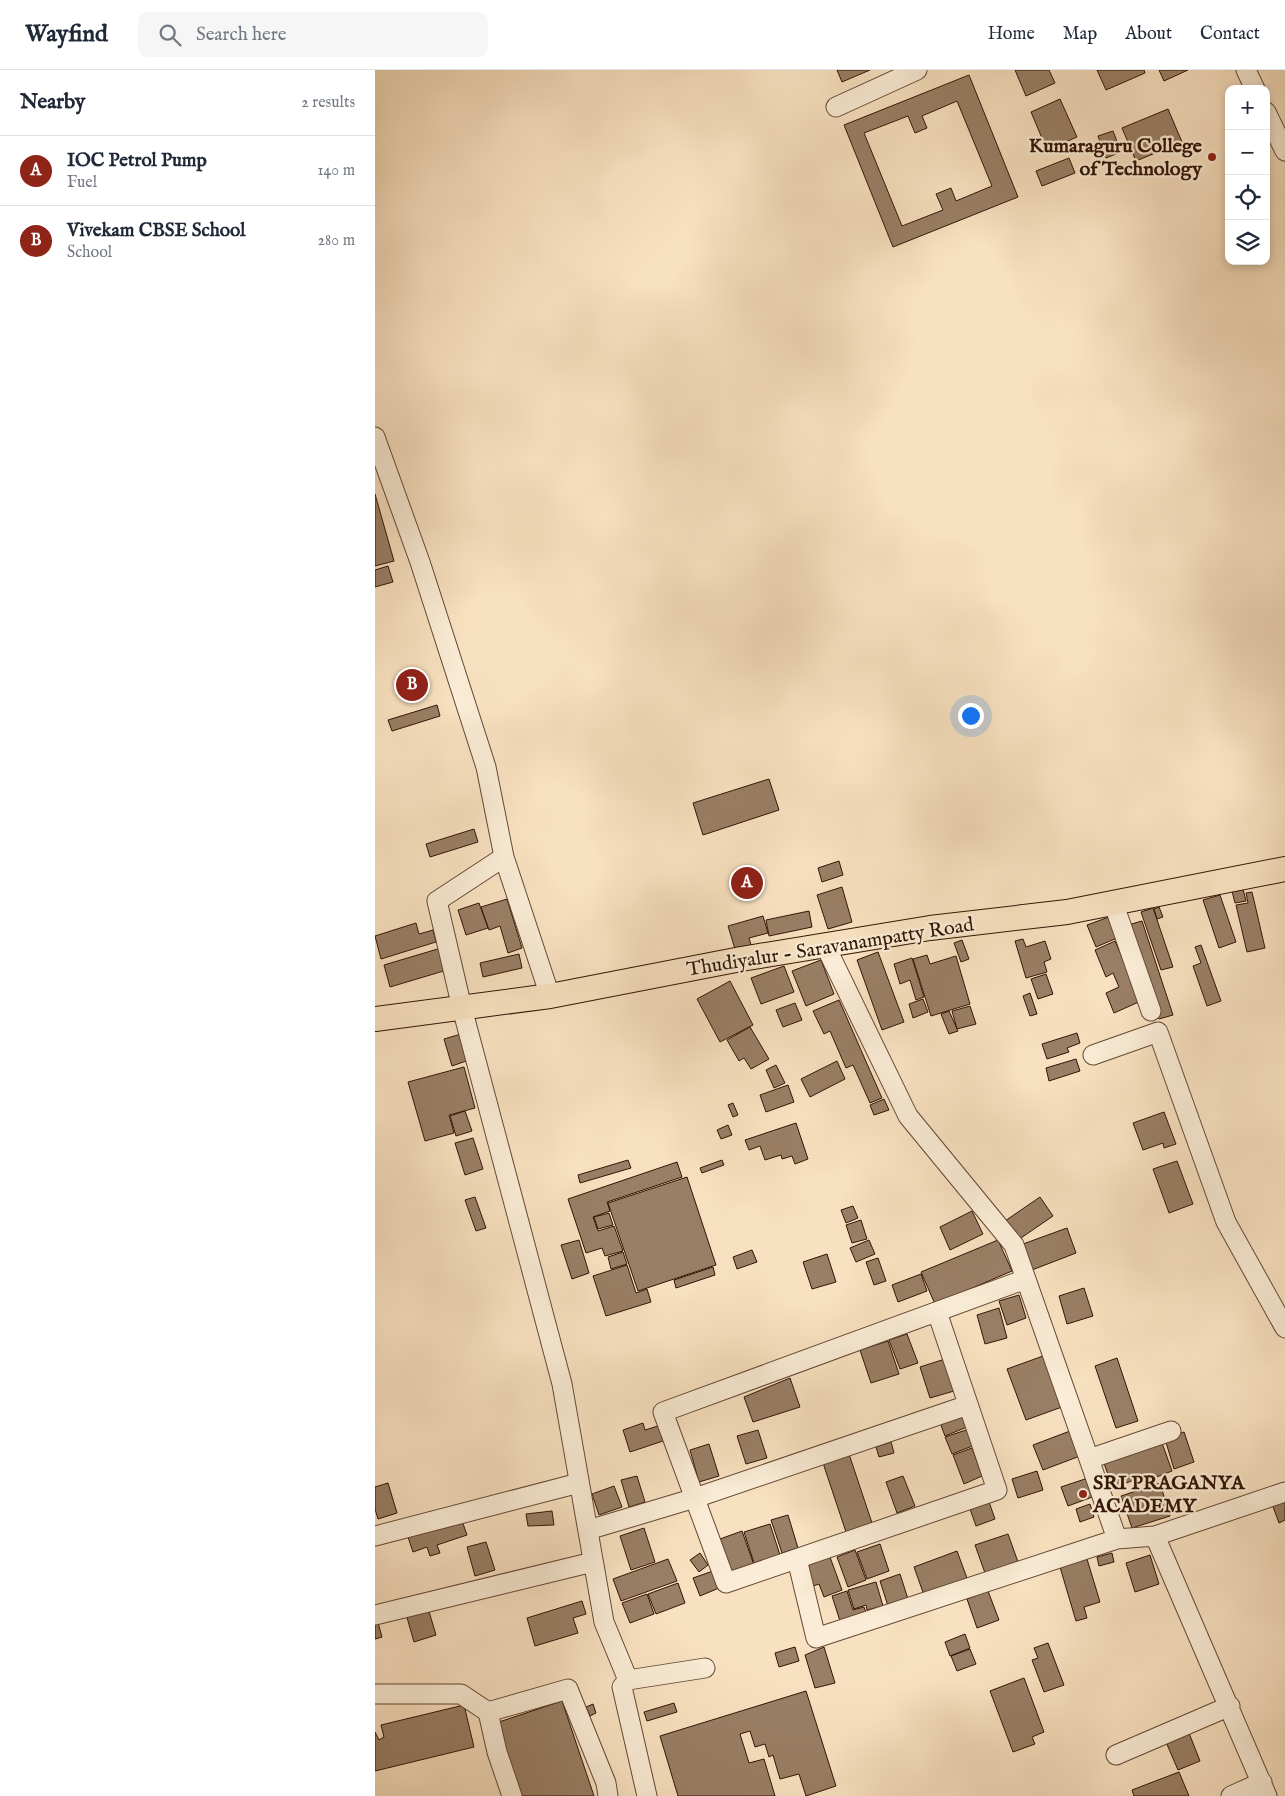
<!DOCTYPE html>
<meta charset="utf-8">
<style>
body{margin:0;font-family:"IM FELL English",serif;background:#f6f6f7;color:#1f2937}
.controls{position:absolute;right:15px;top:15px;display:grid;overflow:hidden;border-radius:10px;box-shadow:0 2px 8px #0003}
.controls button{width:45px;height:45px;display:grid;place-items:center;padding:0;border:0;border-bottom:1px solid #e0e1e3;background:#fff;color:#1f2937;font:25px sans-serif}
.you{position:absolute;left:595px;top:645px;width:18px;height:18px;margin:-12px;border:4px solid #fff;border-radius:50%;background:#1a73e8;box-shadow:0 0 0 8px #1a73e833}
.badge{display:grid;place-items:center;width:32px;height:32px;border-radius:50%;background:#8f2418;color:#fff;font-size:16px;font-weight:700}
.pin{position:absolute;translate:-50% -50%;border:2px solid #fff;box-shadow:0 1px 5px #0006}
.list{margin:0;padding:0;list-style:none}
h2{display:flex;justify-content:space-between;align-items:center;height:65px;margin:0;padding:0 20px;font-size:21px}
h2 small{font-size:16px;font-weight:400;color:#747a83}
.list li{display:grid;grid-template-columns:32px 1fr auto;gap:15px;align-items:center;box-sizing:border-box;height:70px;padding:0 20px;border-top:1px solid #e0e1e3}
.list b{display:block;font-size:19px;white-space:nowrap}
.list p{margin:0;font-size:16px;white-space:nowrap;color:#747a83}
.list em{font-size:16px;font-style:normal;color:#747a83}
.icon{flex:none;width:28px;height:28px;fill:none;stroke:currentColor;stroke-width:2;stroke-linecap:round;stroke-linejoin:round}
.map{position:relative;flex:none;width:910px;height:1726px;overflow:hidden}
header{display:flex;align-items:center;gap:30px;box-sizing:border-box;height:70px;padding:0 25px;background:#fff;border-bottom:1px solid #e0e1e3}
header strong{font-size:24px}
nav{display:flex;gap:28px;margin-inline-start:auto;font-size:18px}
.search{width:350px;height:45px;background:#f6f6f7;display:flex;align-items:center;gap:12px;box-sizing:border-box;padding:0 18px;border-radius:10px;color:#747a83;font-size:19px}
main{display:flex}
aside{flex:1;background:#fff}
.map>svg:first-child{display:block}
.building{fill:#997f66;stroke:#331405;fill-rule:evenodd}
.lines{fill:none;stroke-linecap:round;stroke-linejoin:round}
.minor-casing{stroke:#644734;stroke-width:21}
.major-casing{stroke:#331405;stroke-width:26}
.minor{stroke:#faecd6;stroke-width:19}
.major{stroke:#f8e1c0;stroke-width:24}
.poi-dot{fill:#8f2418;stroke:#faecd6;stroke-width:2}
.labels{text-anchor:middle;stroke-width:4.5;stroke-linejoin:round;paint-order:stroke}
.poi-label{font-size:20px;font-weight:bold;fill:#331405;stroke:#faecd6;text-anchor:end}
.street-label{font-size:20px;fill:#331405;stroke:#faecd6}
</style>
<header>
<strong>Wayfind</strong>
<div class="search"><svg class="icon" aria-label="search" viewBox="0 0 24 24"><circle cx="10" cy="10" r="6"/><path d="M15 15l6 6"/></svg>Search here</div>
<nav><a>Home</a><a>Map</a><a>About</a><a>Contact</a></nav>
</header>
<main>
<aside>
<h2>Nearby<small>2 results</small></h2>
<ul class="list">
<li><span class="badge">A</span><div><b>IOC Petrol Pump</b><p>Fuel</p></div><em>140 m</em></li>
<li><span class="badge">B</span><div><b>Vivekam CBSE School</b><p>School</p></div><em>280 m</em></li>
</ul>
</aside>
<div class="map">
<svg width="910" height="1726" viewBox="0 0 910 1726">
<rect width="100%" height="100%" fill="#f8e1c0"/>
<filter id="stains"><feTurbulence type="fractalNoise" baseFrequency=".004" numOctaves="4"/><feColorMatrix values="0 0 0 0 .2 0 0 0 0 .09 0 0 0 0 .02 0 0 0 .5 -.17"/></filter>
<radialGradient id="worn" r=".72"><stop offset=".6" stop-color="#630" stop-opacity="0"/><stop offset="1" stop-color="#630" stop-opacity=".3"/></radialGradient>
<path class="building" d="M462,0H495L467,12Z
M640,0H674L680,13L651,26Z
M722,0H769L770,3L731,20Z
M784,0H813L789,11Z
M594,5L643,127L518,177L469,55ZM582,31L617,116L581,131L576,118L561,124L568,140L527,156L489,63L533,46L540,63L552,58L547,46Z
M685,29L702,67L672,80L656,42Z
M793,39L807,72L761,91L747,58Z
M738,61L746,82L731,88L723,66Z
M694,88L700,103L667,116L661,101Z
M0,424L19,491L0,496Z
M13,496L18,512L0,517V500Z
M62,635L65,646L17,661L13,650Z
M394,709L404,740L328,765L318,733Z
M99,759L103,772L55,787L51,774Z
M464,791L468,805L447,812L443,798Z
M467,817L477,852L453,859L442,825Z
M868,819L871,831L860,833L857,821Z
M877,822L890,878L872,882L861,835L873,833L871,823Z
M845,825L861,872L844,878L828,830Z
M132,829L147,878L133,883L125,856L114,860L106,837Z
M104,833L113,858L91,865L83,840Z
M784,837L788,847L782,849L779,839Z
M778,838L798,897L786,900L766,842Z
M434,841L437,857L394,866L391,850Z
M388,846L393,863L374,868L376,875L360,879L353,856Z
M734,847L742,868L721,877L712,855Z
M767,851L798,945L784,949L753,855Z
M41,853L44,864L58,860L61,872L6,889L0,866Z
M648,869L651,877L670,871L676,889L669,892L672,902L651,908L640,871Z
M587,870L594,889L586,892L579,873Z
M740,871L766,931L739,943L731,923L744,917L738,903L731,907L720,880Z
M826,875L846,931L832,936L818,896L826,893L820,877Z
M66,878L72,900L15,917L9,895Z
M503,882L529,952L507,960L482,890Z
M144,884L147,898L108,907L105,893Z
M552,885L555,894L581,886L595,934L556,946L538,889Z
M537,888L549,927L541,930L535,910L525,914L519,894Z
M446,890L459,924L431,936L417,901Z
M409,896L419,922L386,934L376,908Z
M671,904L678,924L663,929L656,909Z
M355,911L378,955L345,972L322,929Z
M655,923L662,944L655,946L648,926Z
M548,929L553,942L538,948L534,934Z
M464,930L507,1028L495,1033L478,995L471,998L455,961L449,964L438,941Z
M420,933L427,950L408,957L401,940Z
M595,936L601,954L582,959L577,941Z
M574,941L583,961L574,964L566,944Z
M375,957L394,989L376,999L369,988L364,991L352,970Z
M702,963L705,973L692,978L694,982L672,989L667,974Z
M86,964L94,990L77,996L69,969Z
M701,989L705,1001L674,1011L671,998Z
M462,991L470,1009L435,1027L426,1009Z
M401,995L410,1013L399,1018L391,1000Z
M89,997L100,1038L74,1045L79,1063L50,1071L33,1012Z
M413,1015L419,1032L391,1042L385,1025Z
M509,1029L514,1040L499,1045L495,1035Z
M358,1033L363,1045L358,1047L353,1035Z
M90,1041L97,1061L81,1066L75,1046Z
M789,1042L801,1074L789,1078L788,1073L768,1080L758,1053Z
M421,1053L433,1089L420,1094L417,1086L407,1089L406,1085L390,1090L385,1076L374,1080L370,1070Z
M353,1055L357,1065L346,1069L342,1060Z
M98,1068L108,1099L90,1105L80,1073Z
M253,1090L256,1098L205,1113L203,1105Z
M347,1090L349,1095L327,1103L325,1098Z
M802,1091L818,1134L794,1143L778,1099Z
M302,1092L307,1107L232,1132L235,1141L218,1147L223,1161L239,1156L248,1181L230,1186L227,1178L211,1183L193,1129Z
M312,1107L341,1195L263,1221L233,1133Z
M100,1127L111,1158L101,1161L90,1130Z
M665,1127L678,1146L643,1170L630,1151Z
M478,1136L483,1148L471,1153L466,1140Z
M597,1141L608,1164L575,1180L565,1157Z
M234,1143L238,1155L223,1159L219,1147Z
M486,1150L492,1169L477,1173L471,1155Z
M692,1158L701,1183L657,1200L648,1174Z
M204,1170L214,1203L197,1209L186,1175Z
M494,1170L500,1184L481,1192L475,1178Z
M623,1170L637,1201L560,1234L546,1202Z
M377,1180L382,1192L362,1199L358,1187Z
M248,1182L252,1194L236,1199L233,1187Z
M452,1184L461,1212L437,1219L428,1192Z
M503,1188L511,1211L499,1215L491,1192Z
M252,1195L261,1223L272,1219L276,1232L231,1246L218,1206Z
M338,1197L340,1205L301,1218L299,1210Z
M546,1204L552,1221L523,1232L517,1215Z
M709,1218L718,1246L692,1254L684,1226Z
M644,1225L651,1248L632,1255L624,1231Z
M624,1238L632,1268L610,1274L602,1245Z
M532,1264L543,1293L525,1299L514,1270Z
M513,1271L524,1304L496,1313L485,1280Z
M668,1286L687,1337L651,1350L632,1299Z
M742,1288L763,1351L741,1358L720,1296Z
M570,1289L579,1321L555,1328L545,1297Z
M415,1308L425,1337L378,1352L369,1327Z
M586,1341L592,1357L570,1366L564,1350Z
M268,1353L270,1360L283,1356L288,1371L255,1382L248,1360Z
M594,1359L600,1375L577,1384L570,1367Z
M383,1360L392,1388L371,1394L362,1366Z
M695,1361L705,1386L668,1400L658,1375Z
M809,1362L819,1392L799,1399L790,1369Z
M516,1372L519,1383L504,1387L501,1377Z
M787,1373L797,1401L761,1415L759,1410L738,1418L727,1388Z
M334,1374L344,1406L324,1412L315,1380Z
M597,1378L607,1406L589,1414L578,1385Z
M474,1384L497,1453L471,1462L448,1393Z
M662,1401L668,1420L643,1428L637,1409Z
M262,1406L270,1432L254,1437L246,1410Z
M528,1406L540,1436L522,1443L511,1412Z
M713,1408L720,1426L693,1436L686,1417Z
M13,1413L22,1443L3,1449L0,1439V1417Z
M785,1413L795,1446L757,1458L746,1426Z
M239,1416L247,1437L224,1445L217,1424Z
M910,1426V1450L904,1453L896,1431Z
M614,1432L620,1449L601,1456L595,1439Z
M715,1434L719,1447L705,1452L701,1439Z
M177,1441L179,1455L153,1456L151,1444Z
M85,1445L92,1465L62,1475L65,1483L55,1486L52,1477L38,1482L32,1464Z
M413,1445L423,1478L407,1483L396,1450Z
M395,1454L405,1485L379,1493L369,1462Z
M269,1458L280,1492L256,1500L245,1466Z
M367,1461L379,1495L357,1502L345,1469Z
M633,1464L643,1492L610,1503L600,1475Z
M111,1472L120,1500L100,1506L92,1477Z
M505,1474L514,1501L492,1509L482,1482Z
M480,1480L491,1510L473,1517L462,1487Z
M582,1481L592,1508L549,1525L539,1497Z
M325,1483L333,1495L324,1502L315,1490Z
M737,1483L739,1492L724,1496L722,1487Z
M775,1485L784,1514L760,1522L751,1493Z
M455,1487L467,1520L449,1527L444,1514L438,1516L430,1496Z
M293,1489L302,1511L246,1531L238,1509Z
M712,1489L725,1532L709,1537L712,1548L701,1551L685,1497Z
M338,1501L344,1518L325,1526L318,1508Z
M525,1504L533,1529L513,1536L505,1511Z
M501,1512L508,1536L492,1540L491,1535L479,1539L473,1520Z
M303,1513L310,1533L281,1544L273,1524Z
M472,1521L478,1540L489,1537L492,1545L466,1554L457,1526Z
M613,1521L624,1550L602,1558L592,1529Z
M272,1524L279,1544L255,1553L247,1533Z
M207,1531L211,1544L198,1548L203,1563L160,1576L152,1548Z
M53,1538L61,1565L39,1572L31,1544Z
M2,1549L7,1567L0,1569V1550Z
M590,1564L595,1578L575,1586L570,1572Z
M673,1573L689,1615L669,1622L657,1590L663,1588L659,1578Z
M420,1577L424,1591L404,1597L400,1583Z
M449,1577L460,1613L440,1618L430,1585Z
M595,1579L601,1594L582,1601L576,1586Z
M649,1608L669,1662L657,1667L660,1674L638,1682L615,1621Z
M431,1621L461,1716L431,1726L424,1704L405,1709L398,1685L394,1687L390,1674L380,1677L375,1661L365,1664L374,1693L389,1689L400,1726H303L285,1666Z
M187,1631L219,1726H145L121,1653Z
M299,1633L302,1642L272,1651L269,1642Z
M218,1634L221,1643L215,1646L211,1637Z
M89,1635L99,1677L0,1701V1662L4,1670L9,1667L6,1655Z
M814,1663L825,1691L803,1700L791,1672Z
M804,1702L814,1726H759L757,1720Z"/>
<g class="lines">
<defs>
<path id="minor" d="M871,0L880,19
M461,37L542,0
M891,42L910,81
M0,367L45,492L111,697L129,787L62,831L87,938L187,1314L229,1552L253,1610
M129,787L175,926
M738,832L776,941
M450,875L533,1046L639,1175L742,1469
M718,985L783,962L851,1152L910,1258
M562,1242L622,1420L351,1513L288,1342L651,1209
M714,1389L796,1361
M213,1460L320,1428L593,1335
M0,1466L204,1413
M780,1466L892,1726
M422,1489L441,1568L742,1469L780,1466L910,1422
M0,1545L218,1492
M0,1624H86L113,1642L193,1619L231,1713L233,1726
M113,1642L122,1682L137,1726
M741,1685L855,1636
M272,1726L247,1617L253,1610L330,1598
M856,1726L887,1712"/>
<path id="major" d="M0,949L175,926L366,889L555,858L692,842L910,799"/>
</defs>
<use href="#minor" class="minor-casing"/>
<use href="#major" class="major-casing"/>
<use href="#minor" class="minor"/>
<use href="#major" class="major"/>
</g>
<g class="poi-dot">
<circle cx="837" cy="87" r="5"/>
<circle cx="708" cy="1424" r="5"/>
</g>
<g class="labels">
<g class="poi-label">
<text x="827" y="82">Kumaraguru College<tspan x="827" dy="23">of Technology</tspan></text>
<text x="718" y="1419" text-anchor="start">SRI PRAGANYA<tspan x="718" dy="23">ACADEMY</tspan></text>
</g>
<g class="street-label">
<text transform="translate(455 876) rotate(-9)" y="7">Thudiyalur - Saravanampatty Road</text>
</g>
</g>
<rect width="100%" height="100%" filter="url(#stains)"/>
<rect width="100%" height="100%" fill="url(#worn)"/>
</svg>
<div class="controls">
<button>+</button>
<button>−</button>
<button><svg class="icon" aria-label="locate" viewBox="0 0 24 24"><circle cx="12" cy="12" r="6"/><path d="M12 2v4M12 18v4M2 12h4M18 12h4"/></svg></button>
<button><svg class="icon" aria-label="layers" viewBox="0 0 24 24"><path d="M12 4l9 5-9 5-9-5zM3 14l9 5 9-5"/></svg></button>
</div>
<div class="you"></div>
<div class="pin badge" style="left:372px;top:813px">A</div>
<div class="pin badge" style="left:37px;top:615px">B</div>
</div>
</main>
